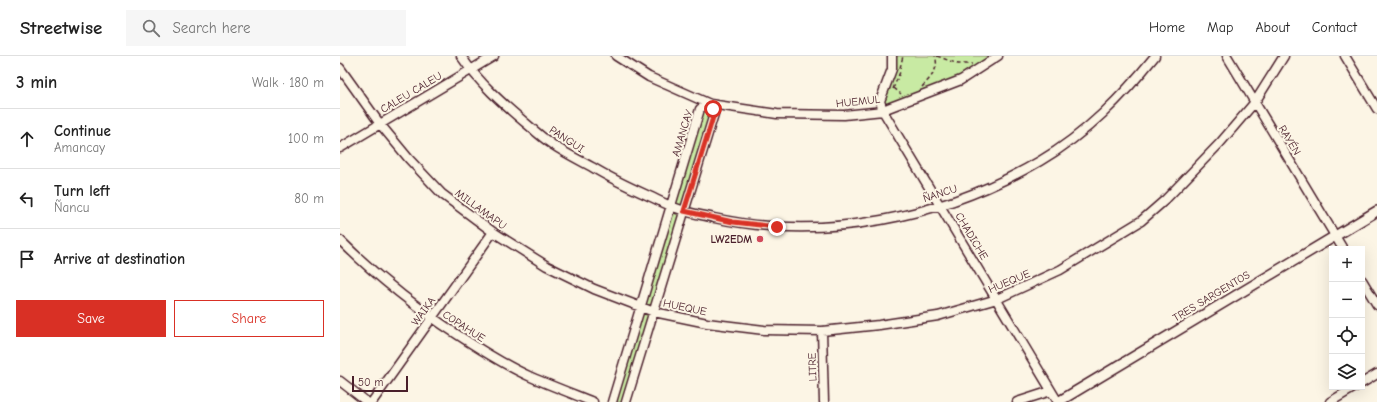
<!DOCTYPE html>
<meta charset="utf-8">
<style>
body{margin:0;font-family:"Comic Neue",sans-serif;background:#f6f6f6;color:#222}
.controls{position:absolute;right:12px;bottom:12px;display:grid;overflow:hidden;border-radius:0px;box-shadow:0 4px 16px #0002}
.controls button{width:36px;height:36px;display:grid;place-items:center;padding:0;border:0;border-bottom:1px solid #e0e0e0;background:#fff;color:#222;font:20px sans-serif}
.scale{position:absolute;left:12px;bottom:10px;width:56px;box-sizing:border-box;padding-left:4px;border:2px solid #4a1f2b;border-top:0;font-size:11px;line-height:14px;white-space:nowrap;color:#4a1f2b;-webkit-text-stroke:3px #fcf5e5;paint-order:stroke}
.stop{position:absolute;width:12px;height:12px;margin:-9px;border:3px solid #d93025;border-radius:50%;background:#fff}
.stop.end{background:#d93025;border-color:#fff;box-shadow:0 1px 4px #0008}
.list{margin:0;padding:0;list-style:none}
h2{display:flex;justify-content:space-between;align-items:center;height:52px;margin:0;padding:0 16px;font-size:17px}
h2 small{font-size:13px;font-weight:400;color:#767676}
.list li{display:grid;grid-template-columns:26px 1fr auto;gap:12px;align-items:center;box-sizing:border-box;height:60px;padding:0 16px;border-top:1px solid #e0e0e0}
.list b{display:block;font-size:15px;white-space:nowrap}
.list p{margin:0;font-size:13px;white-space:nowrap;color:#767676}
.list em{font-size:13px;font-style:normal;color:#767676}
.actions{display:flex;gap:8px;padding:12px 16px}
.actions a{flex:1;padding:9px 0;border:1px solid #d93025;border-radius:0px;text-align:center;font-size:14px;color:#d93025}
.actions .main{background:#d93025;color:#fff}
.icon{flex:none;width:22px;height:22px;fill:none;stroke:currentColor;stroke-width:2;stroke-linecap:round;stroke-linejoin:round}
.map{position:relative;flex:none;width:1037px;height:346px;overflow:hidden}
header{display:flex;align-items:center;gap:24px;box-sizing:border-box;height:56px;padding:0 20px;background:#fff;border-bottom:1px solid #e0e0e0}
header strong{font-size:19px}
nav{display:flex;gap:22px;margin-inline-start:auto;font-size:14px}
.search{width:280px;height:36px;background:#f6f6f6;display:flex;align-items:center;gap:10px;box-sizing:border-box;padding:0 14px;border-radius:0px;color:#767676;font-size:15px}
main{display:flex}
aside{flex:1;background:#fff}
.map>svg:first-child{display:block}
.green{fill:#c8eaa3;stroke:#898467}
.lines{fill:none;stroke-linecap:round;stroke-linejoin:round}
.minor-casing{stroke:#4a1f2b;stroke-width:11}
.tertiary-casing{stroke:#4a1f2b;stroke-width:12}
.path{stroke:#4a1f2b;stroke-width:1.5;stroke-dasharray:4 3;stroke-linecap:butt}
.minor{stroke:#fcf5e5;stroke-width:8}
.tertiary{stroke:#fcf5e5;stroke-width:9}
.route{stroke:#d93025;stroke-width:5}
.poi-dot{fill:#d1495b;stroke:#fcf5e5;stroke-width:1.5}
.labels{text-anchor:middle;stroke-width:4;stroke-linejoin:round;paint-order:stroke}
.street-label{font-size:11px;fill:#4a1f2b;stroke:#fcf5e5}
.poi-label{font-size:11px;font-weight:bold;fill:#4a1f2b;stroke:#fcf5e5;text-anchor:end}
</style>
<header>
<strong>Streetwise</strong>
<div class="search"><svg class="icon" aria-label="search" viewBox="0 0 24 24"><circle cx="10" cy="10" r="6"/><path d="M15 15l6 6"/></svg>Search here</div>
<nav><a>Home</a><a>Map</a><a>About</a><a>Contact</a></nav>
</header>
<main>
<aside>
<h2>3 min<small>Walk · 180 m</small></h2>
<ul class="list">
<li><svg class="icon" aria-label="ahead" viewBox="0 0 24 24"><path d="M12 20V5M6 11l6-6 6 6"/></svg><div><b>Continue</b><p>Amancay</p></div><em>100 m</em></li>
<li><svg class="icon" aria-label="left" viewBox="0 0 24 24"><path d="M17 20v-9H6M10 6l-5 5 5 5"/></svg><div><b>Turn left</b><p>Ñancu</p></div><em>80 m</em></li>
<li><svg class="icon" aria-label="arrive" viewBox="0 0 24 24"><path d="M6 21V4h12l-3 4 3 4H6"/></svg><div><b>Arrive at destination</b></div></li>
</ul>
<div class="actions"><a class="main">Save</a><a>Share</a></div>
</aside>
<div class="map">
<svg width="1037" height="346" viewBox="0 0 1037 346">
<rect width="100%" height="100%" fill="#fcf5e5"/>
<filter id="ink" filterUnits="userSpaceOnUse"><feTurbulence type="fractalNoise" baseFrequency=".025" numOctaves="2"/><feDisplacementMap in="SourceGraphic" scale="8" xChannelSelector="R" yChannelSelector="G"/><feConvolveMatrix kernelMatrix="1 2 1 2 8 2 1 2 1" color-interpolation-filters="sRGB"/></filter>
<g filter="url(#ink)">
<path class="green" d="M556,0H649L624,18L544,50V43L550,33Z
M367,53L370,55V59L343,148L340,150L338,149L336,146L364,54Z
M333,157L338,159V163L312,248L309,250L305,247L332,158Z
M302,258L307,259L308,262L283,346H275Z"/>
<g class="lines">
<defs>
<path id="minor" d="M121,0C139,27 163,48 188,69C196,76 204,83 213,89C225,97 239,104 252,111C270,122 289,131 309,140C320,145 331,151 342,154C352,158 363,159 374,162C484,186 603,162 700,105C746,78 782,41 815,0
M276,0L309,21L370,48L437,58L504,59L543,55L548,52L621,24L658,0
M552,0V13L540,45L543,55L718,346
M887,0L1003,193
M1005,0L1037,53
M0,12L40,68L69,103L102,138L153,176L207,210L254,233L314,256L367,267L424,274L482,275L539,269L598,260L657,243L720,214L801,165L825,144L880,87L915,46L944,0
M0,92L154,0
M0,184C36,220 75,251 118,279C141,294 166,310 191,321C212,330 233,338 253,346
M1022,224L1037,249
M482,275L484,346
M0,325L27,346
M1022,327L1037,318
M32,346L153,176
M272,346L360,53L365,49L370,48
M286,346L374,58L373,53L370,48
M677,346L711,335
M990,346L1015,331"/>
<path id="tertiary" d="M718,346L1037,155"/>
</defs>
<use href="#minor" class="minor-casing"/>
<use href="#tertiary" class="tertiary-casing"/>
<path class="path" d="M597,0L618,8H632
M560,12L563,0
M582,31C590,22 600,13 595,0
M554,32L561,38
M553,33L560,16"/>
<use href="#minor" class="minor"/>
<use href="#tertiary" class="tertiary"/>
</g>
</g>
<g class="lines" filter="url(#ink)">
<path class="route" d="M373,53L374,58L344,155L393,166L437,171"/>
</g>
<circle class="poi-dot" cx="420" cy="183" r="4"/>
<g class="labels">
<g class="street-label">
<text transform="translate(71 36) rotate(-31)" y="4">CALEU CALEU</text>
<text transform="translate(518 45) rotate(-6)" y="4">HUEMUL</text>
<text transform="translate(342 77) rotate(-73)" y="4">AMANCAY</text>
<text transform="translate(227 83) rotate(33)" y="4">PANGUI</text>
<text transform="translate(950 84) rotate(59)" y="4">RAYÉN</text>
<text transform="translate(600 137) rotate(-18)" y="4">ÑANCU</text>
<text transform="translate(141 153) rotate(36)" y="4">MILLAMAPU</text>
<text transform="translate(632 180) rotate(59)" y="4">CHADICHE</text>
<text transform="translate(669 225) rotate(-23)" y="4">HUEQUE</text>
<text transform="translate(871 240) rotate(-31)" y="4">TRES SARGENTOS</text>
<text transform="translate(345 251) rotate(12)" y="4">HUEQUE</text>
<text transform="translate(83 255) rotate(-54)" y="4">WAIKA</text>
<text transform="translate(124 270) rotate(33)" y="4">COPAHUE</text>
<text transform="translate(472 311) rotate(-92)" y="4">LITRE</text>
</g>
<g class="poi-label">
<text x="412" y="187">LW2EDM</text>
</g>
</g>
</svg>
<div class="controls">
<button>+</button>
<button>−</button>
<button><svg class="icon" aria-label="locate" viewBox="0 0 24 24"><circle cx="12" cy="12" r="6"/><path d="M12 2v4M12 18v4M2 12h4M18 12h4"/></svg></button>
<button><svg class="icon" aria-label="layers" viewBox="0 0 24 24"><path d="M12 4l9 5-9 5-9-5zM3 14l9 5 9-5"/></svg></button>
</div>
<div class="scale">50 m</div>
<div class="stop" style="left:373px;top:53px"></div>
<div class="stop end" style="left:437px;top:171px"></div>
</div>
</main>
